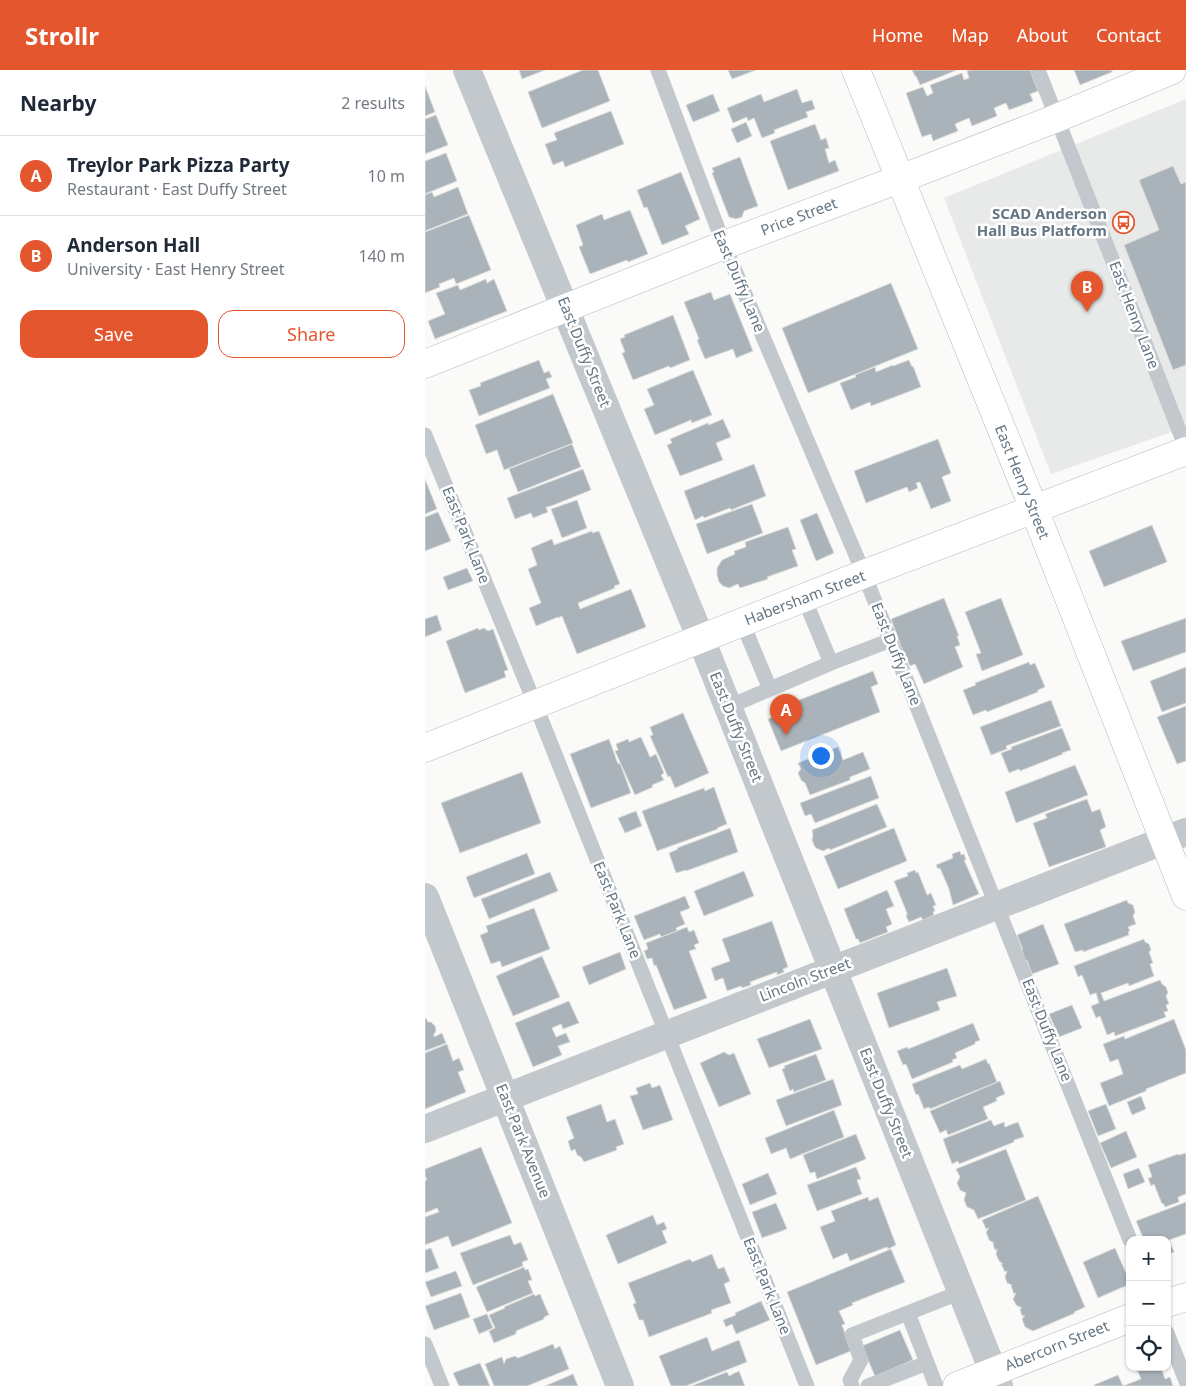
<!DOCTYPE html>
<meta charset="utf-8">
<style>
body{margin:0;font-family:"Noto Sans",sans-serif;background:#f2f2f3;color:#1f2937}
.controls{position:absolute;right:15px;bottom:15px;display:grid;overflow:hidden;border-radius:10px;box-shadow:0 1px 4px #0004}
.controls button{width:45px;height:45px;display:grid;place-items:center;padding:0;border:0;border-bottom:1px solid #e0e1e3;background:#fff;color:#1f2937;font:25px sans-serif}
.you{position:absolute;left:395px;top:685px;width:18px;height:18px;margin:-12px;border:4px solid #fff;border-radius:50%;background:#1a73e8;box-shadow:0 0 0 8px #1a73e833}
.badge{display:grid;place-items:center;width:32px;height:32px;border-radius:50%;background:#e4572e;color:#fff;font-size:16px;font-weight:700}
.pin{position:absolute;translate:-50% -41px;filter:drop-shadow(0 1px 2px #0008)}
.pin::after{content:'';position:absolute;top:26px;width:18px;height:15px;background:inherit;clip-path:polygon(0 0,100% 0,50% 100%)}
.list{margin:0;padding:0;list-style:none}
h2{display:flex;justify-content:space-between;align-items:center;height:65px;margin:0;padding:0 20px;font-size:21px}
h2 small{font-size:16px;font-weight:400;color:#747a83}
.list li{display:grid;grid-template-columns:32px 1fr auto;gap:15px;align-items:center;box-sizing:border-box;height:80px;padding:0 20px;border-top:1px solid #e0e1e3}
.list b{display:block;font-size:19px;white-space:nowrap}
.list p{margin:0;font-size:16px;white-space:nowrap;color:#747a83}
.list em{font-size:16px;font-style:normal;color:#747a83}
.actions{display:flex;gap:10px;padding:15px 20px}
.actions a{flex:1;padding:11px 0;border:1px solid #e4572e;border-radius:15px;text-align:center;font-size:18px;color:#e4572e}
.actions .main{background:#e4572e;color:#fff}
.icon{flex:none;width:28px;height:28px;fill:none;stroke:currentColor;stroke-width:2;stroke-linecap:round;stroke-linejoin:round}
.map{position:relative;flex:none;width:761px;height:1316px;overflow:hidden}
header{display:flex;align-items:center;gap:30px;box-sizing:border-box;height:70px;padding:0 25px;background:#e4572e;color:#fff}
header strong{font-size:24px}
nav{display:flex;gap:28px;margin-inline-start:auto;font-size:18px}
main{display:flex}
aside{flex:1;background:#fff}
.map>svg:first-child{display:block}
.built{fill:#e8e9e9}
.building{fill:#aab3b9;stroke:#dcdcda}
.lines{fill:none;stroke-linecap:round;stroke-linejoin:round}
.secondary-casing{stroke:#b3babf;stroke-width:29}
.lane{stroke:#c3c8cc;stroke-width:15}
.street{stroke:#c3c8cc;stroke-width:28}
.secondary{stroke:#fff;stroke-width:28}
.labels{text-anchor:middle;stroke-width:5;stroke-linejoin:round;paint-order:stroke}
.poi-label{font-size:15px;font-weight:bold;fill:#657683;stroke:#fff;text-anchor:end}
.street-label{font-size:15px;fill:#657683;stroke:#fff}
</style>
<header>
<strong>Strollr</strong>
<nav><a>Home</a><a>Map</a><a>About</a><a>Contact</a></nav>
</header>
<main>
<aside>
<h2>Nearby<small>2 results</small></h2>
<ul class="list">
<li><span class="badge">A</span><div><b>Treylor Park Pizza Party</b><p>Restaurant · East Duffy Street</p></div><em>10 m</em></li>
<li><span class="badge">B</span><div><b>Anderson Hall</b><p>University · East Henry Street</p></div><em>140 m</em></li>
</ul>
<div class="actions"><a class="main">Save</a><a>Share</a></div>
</aside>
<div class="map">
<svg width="761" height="1316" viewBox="0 0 761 1316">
<rect width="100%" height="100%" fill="#fafaf8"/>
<path class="built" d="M761,29V357L626,404L519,128Z"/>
<path class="building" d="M94,0H120L97,9Z
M158,0H173L185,31L117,58L103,22Z
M303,0H331L307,9Z
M487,0H532L495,15L491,6H490Z
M545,0H605L613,21L605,24L608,31L584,40L581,33L569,38L572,46L547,56L544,48L530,54L533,61L508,71L506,64L497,67L481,23L498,17L502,26L508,23L505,15L537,3L539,10L544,8L542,1Z
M649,0H687V2L655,15Z
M0,16L10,42L0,46Z
M372,19L377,33L387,30L390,39L381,42L383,47L349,60L350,63L337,68L329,48L323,51L322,47L308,53L302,38L336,24L339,32Z
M288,24L295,41L268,52L261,35Z
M186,41L199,74L140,97L138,91L128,95L120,74L132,70L129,63Z
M11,45L23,75L0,84V49Z
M321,52L327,66L312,73L306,59Z
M390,54L396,70L401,68L404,78L400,79L404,93L410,90L414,101L363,120L345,71Z
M21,83L32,111L0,124V91Z
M315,87L333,136L319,141L317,147L311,149L304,147L287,103L289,102L287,98Z
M748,96L756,114L761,112V295L748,300L699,175L734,160L714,110Z
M256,102L275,149L260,156L264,164L237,175L222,137L219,138L212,120Z
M33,117L43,144L0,161V125L7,122L9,127Z
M205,140L223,184L203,192L202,190L165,204L154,177L158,175L151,155L177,144L179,150Z
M44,145L66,200L31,214L29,208L14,214L15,217L0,223V162Z
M61,209L62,213L69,209L82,241L10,269L3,251L20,244L11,223L33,215L35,220Z
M466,213L493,279L383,323L357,258Z
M286,222L289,230L305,224L328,281L311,288L308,279L280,289L272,270L274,269L259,232Z
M248,245L265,290L245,298L244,296L208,310L197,283L200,282L195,269L200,267L199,265Z
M114,290L119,303L124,301L127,307L121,309L125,318L54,346L44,320L56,316L55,313Z
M484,290L487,297L488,296L496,317L446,336L445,332L426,340L415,313L431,307L430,305L450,297L451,302L468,295V296Z
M268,300L287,345L267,353L266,350L230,365L219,339L229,335L222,319Z
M128,324L148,373L79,400L72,380L61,384L50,355Z
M298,349L306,367L291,373L298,390L255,406L242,375L247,373L245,369L283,353L284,355Z
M513,369L526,403L517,407L526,431L506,439L495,412L491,413L493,418L484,422L482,417L441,433L429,401Z
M147,374L156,397L93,422L84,399Z
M329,394L341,426L306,440L305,438L279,448L278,446L270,450L259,421Z
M158,399L166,420L126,436L122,437H121L123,442L108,448L106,443L90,449L82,428Z
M0,409L12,439L0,444Z
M152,430L162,458L137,468L126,439Z
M327,434L338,463L282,484L271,454Z
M13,442L26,471L0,481V447Z
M392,443L409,483L391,491L375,450Z
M727,455L742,492L679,517L664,481Z
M363,457L371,479L367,480L373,496L342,507L343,509L315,518L313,514L304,518L298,516L294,512L292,505V498L297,490L310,484L309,481L321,477L320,472Z
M167,461V463L174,461L195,514L189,516L190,518L153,533L155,539L206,519L221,557L152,584L137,546L133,548V547L111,556L104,538L116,533L103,499L112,495L106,478L127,469L129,475Z
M42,498L48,511L23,520L18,507Z
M519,528L534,566H532L535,575L530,577L538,597L499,614L490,594L485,596L481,586L480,587L466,549Z
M576,528L598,585L557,601L551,584L556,583L540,542Z
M12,545L17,560L0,567V549Z
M761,548V582L708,601L696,571Z
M53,558L54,560L59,558L63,561L68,559L83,600L79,601L81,607L40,623L21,571Z
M604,592L605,595L610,593L620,617L613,620V622L562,642L561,640L548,645L538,620L551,615L550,613Z
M761,597V633L737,642L725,611Z
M448,601L453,614L446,617L455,642L356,681L343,649L366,640L364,634Z
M626,630L636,656L581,676L582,679L566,685L555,657Z
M761,636V691L752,694L732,647Z
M258,643L284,703L250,718L245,706L243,707L225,666L228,665L225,657Z
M637,658L646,680L637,683L638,684L595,701L594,699L584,703L576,683L587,679L586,677Z
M216,667L225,687L231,684L239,703L236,705L239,710L227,715L228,717L210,725L190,681L193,680L191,674L203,669L204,672Z
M184,669L193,694L195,693L206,723L166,738L145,684Z
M413,677L418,690L438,682L445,699L425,707V710L385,725L380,713L376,710L373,703L376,699L373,693Z
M650,695L663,725L591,753L580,722Z
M97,702L116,753L35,783L16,733Z
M446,706L454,728L390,753L386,744L380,746L375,733Z
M289,717L302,754L292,758L293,759L232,781L217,741L279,718L280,721Z
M662,729L667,742L675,739L681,757L675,760L681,777L624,797L608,753L622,748L620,744Z
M452,734L462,757L405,780L404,778L398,781L391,778L389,775L387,770L388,765L387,760Z
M211,741L217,756L200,763L193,748Z
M305,758L313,782L261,801V800L251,803L244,783L253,779L252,778Z
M469,758L482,791L413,819L399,786Z
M535,781L536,785L539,784L541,790H539L554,824L528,835L524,819L515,798L513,799L511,795L528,788L527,784Z
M102,783L110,804L49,828L41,807Z
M490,800L491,803L493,802L502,825L506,823L511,835L508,836L510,841L508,842L509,845L498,850L496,847L484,852L481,846L482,845V843L469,811L483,806L482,803Z
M319,801L329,826L279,846L269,821Z
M125,802L133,821L64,849L56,829Z
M462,820L469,836L461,839L467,854L461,857L463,862L435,873L433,869H431L419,839Z
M260,826L265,838L255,842L260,854L251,858L252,861L236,867L235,864L219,870L209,846Z
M702,830L703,833L708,835L710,842L708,846L711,854L703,857L705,861L703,862L704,865L658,882V880L650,882L639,854Z
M109,838L125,879L77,897L75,891L66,894L55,865L63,862L61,856Z
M347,851L363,897L358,899L359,902L352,905V902L325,912L326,915L317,918L316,916L302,921L298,908L290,911L286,898L305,891L297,869Z
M618,854L634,894L607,904L602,890L599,891L595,881L598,880L592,865Z
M262,857L264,862L269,860L274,873L269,875L271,879L264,881L282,928L249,940L231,895L229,896L227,888L222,889L219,881L223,879L221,873Z
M719,869L720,872L724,874L726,880L724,882L728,893L725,894L729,906L704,916L703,913L676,923L679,931L735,910L737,914L741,917L743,923L741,926L744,934L741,935L743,941L739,942L741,947L690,966L689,962L682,965L675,946L671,948L666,936L674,933L671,923L665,925L657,905L653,907L649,896Z
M195,882L201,899L164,915L157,897Z
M117,886L135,927L88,946L71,906Z
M522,898L532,926L512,932L515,940L464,958L452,923Z
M144,931L154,953L138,959L136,954L127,958L131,967L141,963L145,972L133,976L137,985L108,997L90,953Z
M647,935L657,958L634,967L624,944Z
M1,948L3,952H6L10,956L11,961L9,964V967L17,963L21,973L0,981V949Z
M385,949L397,979L344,998L332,969Z
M749,949L761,980V1003L721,1019V1021L684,1036L675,1013L698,1004L693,989L685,992L678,974L699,966L700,969Z
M548,953L555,970L550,972V974L530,983L532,988L527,990L528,992L487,1009L481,994L478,995L472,981L482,977L483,979Z
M22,974L28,991L34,988L39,1000L33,1002L41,1022L0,1039V983Z
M299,982L304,985L309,983L326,1024L294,1037L275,993Z
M391,984L401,1010L369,1022L368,1019L365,1021L357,999L360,998L359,996Z
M561,989L563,994L564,993L572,1012L505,1039L504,1037L499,1039L493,1024L491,1025L487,1014L535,995L537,999Z
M408,1009L417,1035L361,1056L351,1030Z
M575,1011L580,1024L571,1028L572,1031L558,1037L563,1049L523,1065L521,1060L515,1063L505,1041Z
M225,1013L227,1018L235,1015L248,1050L218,1060L205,1026L213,1024L211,1018Z
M716,1026L721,1039L707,1045L702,1032Z
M176,1034L182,1052L190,1049L199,1074L191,1077L192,1080L159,1092L156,1087L152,1085L150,1079L146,1081L143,1071L149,1068L141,1047Z
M681,1034L691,1059L673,1066L663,1041Z
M409,1040L419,1067L365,1089L361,1078L346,1084L340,1068Z
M566,1050L569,1056L579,1052L580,1057L593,1052L599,1067L589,1070V1072L534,1094L533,1091L527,1094L518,1069Z
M701,1061L712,1087L686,1098L675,1073Z
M431,1064L441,1089L392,1109L390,1102L385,1103L378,1085Z
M56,1077L87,1153L27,1177L23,1166L0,1175V1147L14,1142L12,1138L0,1143V1110H2L0,1106V1099Z
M581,1079L601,1130L553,1149L549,1140L542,1137L539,1130L541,1123L535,1120L532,1113L535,1107L531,1099Z
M761,1083V1124L753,1127L754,1132L740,1137L738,1133L737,1134L729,1114L726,1116L723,1108L727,1107L723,1095L753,1084L754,1085Z
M431,1097L436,1109L432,1110L437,1124L392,1141L382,1115Z
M714,1098L720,1112L703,1119L698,1104Z
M343,1103L352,1124L325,1135L317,1114Z
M613,1126L660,1237L649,1242L650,1243L608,1261L600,1257L597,1249L600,1245L597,1246L595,1239L597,1238L591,1235L588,1229L591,1223L589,1224L586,1216L587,1215L582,1213L580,1207L582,1201L580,1202L576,1194H578L574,1191L571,1184L572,1179L570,1180L568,1174L569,1173L564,1170L561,1162L564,1158L561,1159L557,1150Z
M443,1127L444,1131L453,1127L471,1175L463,1179L462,1177L425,1191L422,1183L408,1189L395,1157L410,1151L406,1141Z
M761,1132V1164L744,1170L749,1182L742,1185V1170H719L711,1151Z
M351,1133L362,1159L337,1168L327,1142Z
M228,1145L232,1155L239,1152L242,1159L237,1161L242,1173L193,1194L181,1165Z
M85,1165L89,1175L96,1172L103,1190L97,1192L98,1196L48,1215L35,1183Z
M6,1178L14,1198L0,1203V1180Z
M690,1178L705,1212V1214L673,1228L658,1192Z
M466,1179L480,1212L427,1233L428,1235L414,1241L420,1254L417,1255L426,1281L391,1295L362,1222Z
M287,1184L293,1199L299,1197L305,1211L299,1214L306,1233L286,1240L287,1243L224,1267L218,1250H214L208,1234L211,1233L203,1213L265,1189L267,1192Z
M99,1197L100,1200L103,1199L107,1210L103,1211L108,1223L62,1242L51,1217Z
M31,1201L37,1216L6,1227L0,1212Z
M36,1223L45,1247L9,1260L0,1236Z
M109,1224L110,1226L115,1224L124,1245L119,1247V1249L91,1261V1264L69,1273L64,1261L70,1258L64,1245L80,1238L79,1237Z
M336,1231L345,1250L311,1264L307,1254L301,1257L298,1250L311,1245L310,1243Z
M62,1244L68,1258L54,1264L48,1249Z
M475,1260L488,1290L450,1306L437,1276Z
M282,1267L287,1281L314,1270L322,1292L261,1316H246L234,1286Z
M128,1274L130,1279L135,1276L144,1299L102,1316H69L60,1294L77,1287L79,1294L81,1289L90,1286L93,1288Z
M55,1293L65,1316H34L28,1303Z
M717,1297H736L740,1309L745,1307L748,1316H698L716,1309L712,1299Z
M314,1301L320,1316H266L302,1302L304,1306Z
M148,1304L153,1316H120Z
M693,1305L698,1316H669V1315Z"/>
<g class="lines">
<defs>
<path id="secondary" d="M431,0L609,439L761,826
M0,294L299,175L501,99L632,48L747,0
M0,678L439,504L761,381
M742,1233L761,1227
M532,1316L705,1248"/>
</defs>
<use href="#secondary" class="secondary-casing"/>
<path class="lane" d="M233,0L299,175L439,504L705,1170
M613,0L761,378
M0,365L110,634L382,1316
M317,552L345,619
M406,593L466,570
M303,637L406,593L379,528
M483,1243L511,1316
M742,1263L761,1311
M0,1274L17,1316
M427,1316L425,1310L436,1290L427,1265L536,1222
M443,1316L502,1293"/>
<path class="street" d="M42,0L276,569L574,1316
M0,827L195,1316
M0,1059L761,762"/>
<use href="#secondary" class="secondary"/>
</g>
<defs>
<symbol id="bus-ring" viewBox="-11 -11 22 22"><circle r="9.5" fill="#fff" stroke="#e4572e" stroke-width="1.5"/><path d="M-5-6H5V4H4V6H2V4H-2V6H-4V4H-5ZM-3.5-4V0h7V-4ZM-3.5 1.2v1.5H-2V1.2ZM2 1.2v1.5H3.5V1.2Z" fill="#e4572e"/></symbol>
</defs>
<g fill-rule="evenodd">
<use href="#bus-ring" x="686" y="140" width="25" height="25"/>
</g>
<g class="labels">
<g class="poi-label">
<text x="682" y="149">SCAD Anderson<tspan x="682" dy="17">Hall Bus Platform</tspan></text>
</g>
<g class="street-label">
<text transform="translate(374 147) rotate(-21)" y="5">Price Street</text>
<text transform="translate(314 211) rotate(67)" y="5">East Duffy Lane</text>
<text transform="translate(709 245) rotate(69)" y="5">East Henry Lane</text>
<text transform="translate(159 282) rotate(68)" y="5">East Duffy Street</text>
<text transform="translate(597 412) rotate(68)" y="5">East Henry Street</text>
<text transform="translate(41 465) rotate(68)" y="5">East Park Lane</text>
<text transform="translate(380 528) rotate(-21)" y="5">Habersham Street</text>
<text transform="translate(471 584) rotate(68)" y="5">East Duffy Lane</text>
<text transform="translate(311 657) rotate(68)" y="5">East Duffy Street</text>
<text transform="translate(192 840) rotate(68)" y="5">East Park Lane</text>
<text transform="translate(380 910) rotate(-21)" y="5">Lincoln Street</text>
<text transform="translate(622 960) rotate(68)" y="5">East Duffy Lane</text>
<text transform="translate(461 1033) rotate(68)" y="5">East Duffy Street</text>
<text transform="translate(98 1071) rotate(68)" y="5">East Park Avenue</text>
<text transform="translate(342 1216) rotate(68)" y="5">East Park Lane</text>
<text transform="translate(632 1276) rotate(-22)" y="5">Abercorn Street</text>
</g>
</g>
</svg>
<div class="controls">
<button>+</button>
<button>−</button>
<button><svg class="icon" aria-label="locate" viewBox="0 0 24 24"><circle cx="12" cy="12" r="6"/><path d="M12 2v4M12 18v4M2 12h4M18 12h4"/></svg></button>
</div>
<div class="you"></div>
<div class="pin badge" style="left:361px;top:665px">A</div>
<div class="pin badge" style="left:662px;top:242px">B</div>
</div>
</main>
